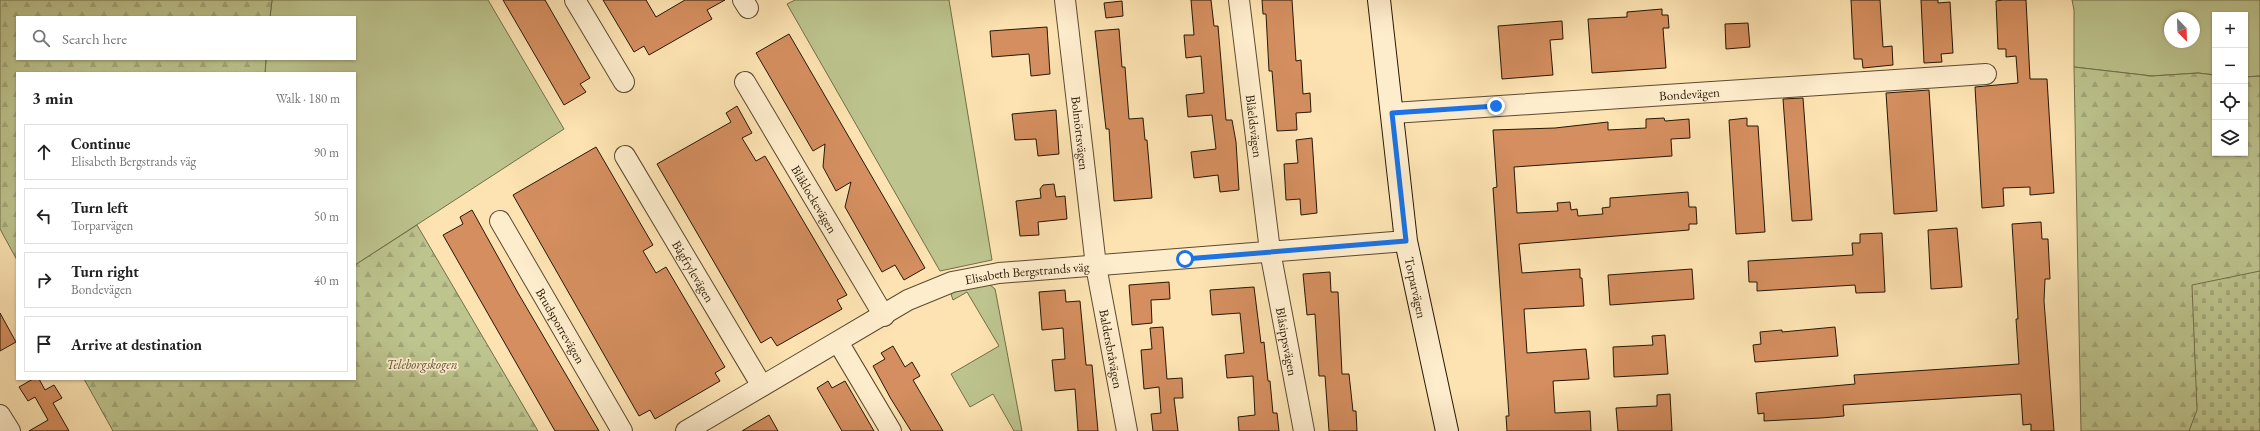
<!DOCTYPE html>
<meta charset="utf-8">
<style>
body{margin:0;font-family:"EB Garamond",serif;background:#f6f6f6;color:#222}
.controls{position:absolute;right:12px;top:12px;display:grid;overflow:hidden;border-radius:0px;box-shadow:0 1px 3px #0004}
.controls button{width:36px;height:36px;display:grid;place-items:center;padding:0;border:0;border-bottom:1px solid #e0e0e0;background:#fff;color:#222;font:20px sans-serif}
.compass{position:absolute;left:2164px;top:12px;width:36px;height:36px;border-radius:50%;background:#fff;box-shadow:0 1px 3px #0004;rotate:157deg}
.stop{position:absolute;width:12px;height:12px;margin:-9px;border:3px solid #1a73e8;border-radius:50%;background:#fff}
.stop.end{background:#1a73e8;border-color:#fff;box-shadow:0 1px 4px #0008}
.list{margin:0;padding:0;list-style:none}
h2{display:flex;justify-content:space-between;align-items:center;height:52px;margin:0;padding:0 16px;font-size:17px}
h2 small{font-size:13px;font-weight:400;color:#767676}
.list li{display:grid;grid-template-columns:26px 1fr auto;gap:12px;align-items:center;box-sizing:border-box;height:56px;margin:0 8px 8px;padding:0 8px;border:1px solid #e0e0e0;border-radius:0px}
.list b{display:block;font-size:15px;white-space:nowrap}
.list p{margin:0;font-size:13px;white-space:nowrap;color:#767676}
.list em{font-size:13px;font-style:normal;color:#767676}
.icon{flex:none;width:22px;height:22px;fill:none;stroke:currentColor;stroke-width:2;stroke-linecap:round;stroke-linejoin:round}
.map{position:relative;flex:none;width:2260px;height:431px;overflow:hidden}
.search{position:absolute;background:#fff;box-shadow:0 1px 3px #0004;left:16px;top:16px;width:340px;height:44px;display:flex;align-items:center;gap:10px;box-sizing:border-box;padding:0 14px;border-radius:0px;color:#767676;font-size:15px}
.panel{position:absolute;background:#fff;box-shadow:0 1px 3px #0004;left:16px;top:72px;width:340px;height:308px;border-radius:0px}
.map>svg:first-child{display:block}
.green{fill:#bdc48e;stroke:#726e49;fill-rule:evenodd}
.forest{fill:url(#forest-firs);stroke:#726e49}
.cemetery{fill:url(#cemetery-stones);stroke:#726e49}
.building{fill:#d48e5f;stroke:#271704}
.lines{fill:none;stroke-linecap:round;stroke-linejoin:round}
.street-casing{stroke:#5c4a30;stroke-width:22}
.secondary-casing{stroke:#271704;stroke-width:24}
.street{stroke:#feedcd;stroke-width:20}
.secondary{stroke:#feedcd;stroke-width:22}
.route{stroke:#1a73e8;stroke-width:5}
.labels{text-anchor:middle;stroke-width:3.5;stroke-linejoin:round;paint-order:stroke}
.street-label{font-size:13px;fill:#271704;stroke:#feedcd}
.park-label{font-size:13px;font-style:italic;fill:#5c5434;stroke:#feedcd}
</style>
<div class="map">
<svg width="2260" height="431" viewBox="0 0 2260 431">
<defs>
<pattern id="forest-firs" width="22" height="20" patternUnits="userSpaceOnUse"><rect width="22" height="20" fill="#bdc48e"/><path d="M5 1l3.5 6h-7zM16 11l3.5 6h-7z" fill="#a2a879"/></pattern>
<pattern id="cemetery-stones" width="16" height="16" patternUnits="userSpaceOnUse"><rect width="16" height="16" fill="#bdc48e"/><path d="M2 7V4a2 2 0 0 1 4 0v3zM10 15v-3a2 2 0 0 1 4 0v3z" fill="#a2a879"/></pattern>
</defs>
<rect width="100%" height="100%" fill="#fde3b2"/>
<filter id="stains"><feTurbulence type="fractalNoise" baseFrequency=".005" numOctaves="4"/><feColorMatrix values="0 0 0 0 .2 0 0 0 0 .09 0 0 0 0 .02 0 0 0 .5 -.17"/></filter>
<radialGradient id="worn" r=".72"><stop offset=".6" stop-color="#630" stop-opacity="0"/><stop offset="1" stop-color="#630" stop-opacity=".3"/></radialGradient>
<path class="green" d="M272,0H488L564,129L355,265V73H265L266,59H355V17H270Z
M795,0H949L992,260L940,271L787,4Z
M2072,0H2260V76L2245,77V15H2215V75L2198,73L2152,76L2074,67V10ZM2170,18H2194V42H2170Z
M989,284L995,289L996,294L1022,431H1014L993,394L970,407L951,374L999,346L967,292L953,300L951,294L956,290Z"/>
<path class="forest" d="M0,0H272L270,17H17V59H266L265,73H17V260L0,229Z
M2074,67L2152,76L2198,73L2215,75V153H2245V77L2260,76V431H2081Z
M417,225L538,431H113L84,379H355V265Z"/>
<path class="cemetery" d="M2260,271V431H2189L2197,410L2192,285Z"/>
<path class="building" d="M503,0H545L590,78L580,84L586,92L564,105Z
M603,0H646L656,17L685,0H725L707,10L712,19L649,55L644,46L634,52Z
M1191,0H1211L1214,26H1218L1226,120H1232L1236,142L1239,190L1220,192L1218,175L1194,178L1191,152L1216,149L1212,115L1188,117L1186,95L1204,93L1201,56L1186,58L1184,35H1194Z
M1262,0H1292L1296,61L1301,60L1303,94L1310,93L1311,112L1296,113L1297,130L1277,131L1272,71H1269L1266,14H1263Z
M1851,0H1880L1883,47L1892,46L1893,65L1863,68L1862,59H1854Z
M1921,0H1938V3L1950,2L1953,53L1941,54L1942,62L1924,63Z
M2003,0H2026L2030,79H2047L2054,193L2030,195V187L2003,188L2004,206L1982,208L1975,87L2018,83L2016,56L2006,57V49H1998L1996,1Z
M1122,1L1123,16L1106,18L1104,3Z
M1662,9V15H1668L1669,28H1663L1666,68L1592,73L1588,19L1627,17V12Z
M1562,21L1563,39L1550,40L1553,75L1502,79L1498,26Z
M1748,23L1750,47L1726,49L1725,24Z
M1047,27L1050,74L1031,76L1029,54L992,57L990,31Z
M1119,29L1122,67H1125L1129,119L1143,118L1145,140H1147L1152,198L1114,201L1109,129H1106L1095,31Z
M789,34L925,268L904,280L895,265L882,272L845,207L851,182L836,191L823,167L825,144L813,151L756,53Z
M1929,90L1937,211L1894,214L1886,93Z
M1803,98L1812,220L1792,221L1783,99Z
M737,106L752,133L742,138L756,161L765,156L847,295L837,300L842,309L777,346L771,337L761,343L657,164L731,122L726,113Z
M1056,110L1059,154L1038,156L1036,139L1015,140L1012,114Z
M1664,118L1665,121L1689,119L1690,138L1671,139L1672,156L1514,167L1517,213L1558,211L1557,203L1570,202L1571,210L1577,209L1578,216L1603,214L1602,208L1610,207V198L1688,192L1689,207H1696L1697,224H1689V230L1519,244L1522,273L1580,269V278H1582L1584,306L1524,309L1527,353L1586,349L1589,379L1553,381L1555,413L1590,411L1591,431H1507L1506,416H1509L1493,188L1497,187L1493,130L1555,128L1608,122V130L1646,128V119Z
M1747,118V126H1758L1765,232L1736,234L1729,120Z
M1312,138L1317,213L1301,215L1300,199L1286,200L1284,164L1298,163L1296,140Z
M596,147L653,245L643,251L656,273L666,267L725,367L715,373L720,381L655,419L650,410L639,416L513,195Z
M1054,184L1056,197L1065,196L1067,219L1038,222L1039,235L1020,236L1016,201L1041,198L1040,189L1043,185Z
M472,210L518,293L599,431H555L443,235L463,224L460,217Z
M2041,222L2042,239H2048L2050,279H2045L2044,301L2054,431H2031V424L2023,425L2021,394L1843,405L1844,416L1821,418L1764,421V413L1758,414L1756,393L1855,384L1854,375L2019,364L2016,319H2018L2012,224Z
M1957,228L1962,287L1931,289L1928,230Z
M1882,233L1885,292L1856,293L1855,285L1757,291V282H1749L1748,261L1853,255L1852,243H1860V234Z
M1692,269L1694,299L1610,305L1608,275Z
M1330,272L1331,292H1338L1342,374H1349L1353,411H1356L1357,431H1329L1325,376H1319L1315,314L1307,315L1303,274Z
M1169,282L1170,299L1151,300L1152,323L1132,325L1129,285Z
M1254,287L1261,343L1264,342L1268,381H1270L1273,413H1277L1279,431H1239L1238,417L1255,415L1253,376L1227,378L1225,355L1244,353L1240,313L1212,315L1210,290Z
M1065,290L1066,302L1080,301L1086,365H1092L1098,431H1078L1075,389L1055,391L1052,360L1065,359L1063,328L1042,330L1039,292Z
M0,313L16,342L0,351Z
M1163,327L1167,379L1182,378L1183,398H1174L1178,431H1153L1151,414L1161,413L1159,387L1144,389L1141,350L1152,349L1150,328Z
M1835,327L1838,356L1755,362L1753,345L1761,344L1760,332L1782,330V332Z
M1665,335L1668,374L1614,377L1613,347L1653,345L1652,336Z
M893,346L905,367L912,362L920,376L913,380L943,431H911L891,399L873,366L885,359L881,353Z
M33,379H39L45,390L54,385L62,398L53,403L69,431H29L48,420L35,397L28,401L19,387Z
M828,381L832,388L845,381L874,431H842L817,388Z
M1670,394L1672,431H1618L1616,408L1657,406V395Z
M769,415L778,431H742Z"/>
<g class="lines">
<defs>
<g id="street">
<path d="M575,0L624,82"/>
<path d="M743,0L748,8"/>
<path id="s1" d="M1065,0L1096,266L1127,431"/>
<path id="s2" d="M1239,0L1270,251L1304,431"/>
<path id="s3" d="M745,82L884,316"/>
<path id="s4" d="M1393,113L1986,74"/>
<path id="s5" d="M625,156L762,386"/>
<path id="s6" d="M500,221L622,431"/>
<path d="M838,342L891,431"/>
<path d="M0,415L10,431"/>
<path id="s7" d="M686,431L908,300L952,282L999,273L1406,241"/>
</g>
<g id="secondary">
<path id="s8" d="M1379,0L1406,241L1447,431"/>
</g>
</defs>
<use href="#street" class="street-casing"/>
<use href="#secondary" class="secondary-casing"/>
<use href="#street" class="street"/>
<use href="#secondary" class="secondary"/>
</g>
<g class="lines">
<path class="route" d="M1185,259L1406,241L1392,113L1496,106"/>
</g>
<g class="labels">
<g class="street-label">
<text dy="5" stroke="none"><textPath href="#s4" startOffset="297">Bondevägen</textPath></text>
<text dy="5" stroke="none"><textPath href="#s2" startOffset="127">Blåeldsvägen</textPath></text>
<text dy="5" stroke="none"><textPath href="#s1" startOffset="134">Bolmörtsvägen</textPath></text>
<text dy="5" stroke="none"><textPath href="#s3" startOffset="136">Blåklockevägen</textPath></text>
<text dy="5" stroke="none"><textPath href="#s5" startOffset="134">Bågfrylevägen</textPath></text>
<text dy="5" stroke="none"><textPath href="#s7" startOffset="381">Elisabeth Bergstrands väg</textPath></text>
<text dy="5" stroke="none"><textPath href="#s8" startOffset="290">Torparvägen</textPath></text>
<text dy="5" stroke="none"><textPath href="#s6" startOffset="121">Brudsporrevägen</textPath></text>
<text dy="5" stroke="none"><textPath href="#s2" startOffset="345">Blåsippsvägen</textPath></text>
<text dy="5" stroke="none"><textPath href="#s1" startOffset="352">Baldersbråvägen</textPath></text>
</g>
<g class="park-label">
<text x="422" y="369">Teleborgskogen</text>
</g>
</g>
<rect width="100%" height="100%" filter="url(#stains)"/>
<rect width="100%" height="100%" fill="url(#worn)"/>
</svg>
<div class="controls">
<button>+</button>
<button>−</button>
<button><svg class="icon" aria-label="locate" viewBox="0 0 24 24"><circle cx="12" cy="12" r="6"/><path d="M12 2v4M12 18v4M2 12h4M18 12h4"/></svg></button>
<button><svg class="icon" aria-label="layers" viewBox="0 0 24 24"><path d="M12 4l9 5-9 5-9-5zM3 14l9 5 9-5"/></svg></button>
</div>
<svg class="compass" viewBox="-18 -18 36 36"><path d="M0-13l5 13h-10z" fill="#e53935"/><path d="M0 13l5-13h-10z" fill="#767676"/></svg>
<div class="stop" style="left:1185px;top:259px"></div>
<div class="stop end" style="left:1496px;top:106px"></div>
<div class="search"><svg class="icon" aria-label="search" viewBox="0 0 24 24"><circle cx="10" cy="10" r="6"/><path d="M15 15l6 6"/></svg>Search here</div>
<section class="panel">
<h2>3 min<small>Walk · 180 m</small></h2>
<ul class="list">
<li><svg class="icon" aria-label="ahead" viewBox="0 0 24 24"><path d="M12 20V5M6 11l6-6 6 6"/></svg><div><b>Continue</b><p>Elisabeth Bergstrands väg</p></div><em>90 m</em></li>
<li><svg class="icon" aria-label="left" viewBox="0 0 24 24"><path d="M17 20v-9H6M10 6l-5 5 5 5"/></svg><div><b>Turn left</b><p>Torparvägen</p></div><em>50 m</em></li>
<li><svg class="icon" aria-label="right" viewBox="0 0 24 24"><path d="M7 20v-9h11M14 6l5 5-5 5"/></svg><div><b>Turn right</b><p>Bondevägen</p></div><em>40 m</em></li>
<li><svg class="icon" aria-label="arrive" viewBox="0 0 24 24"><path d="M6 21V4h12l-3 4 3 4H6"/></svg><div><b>Arrive at destination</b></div></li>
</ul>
</section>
</div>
